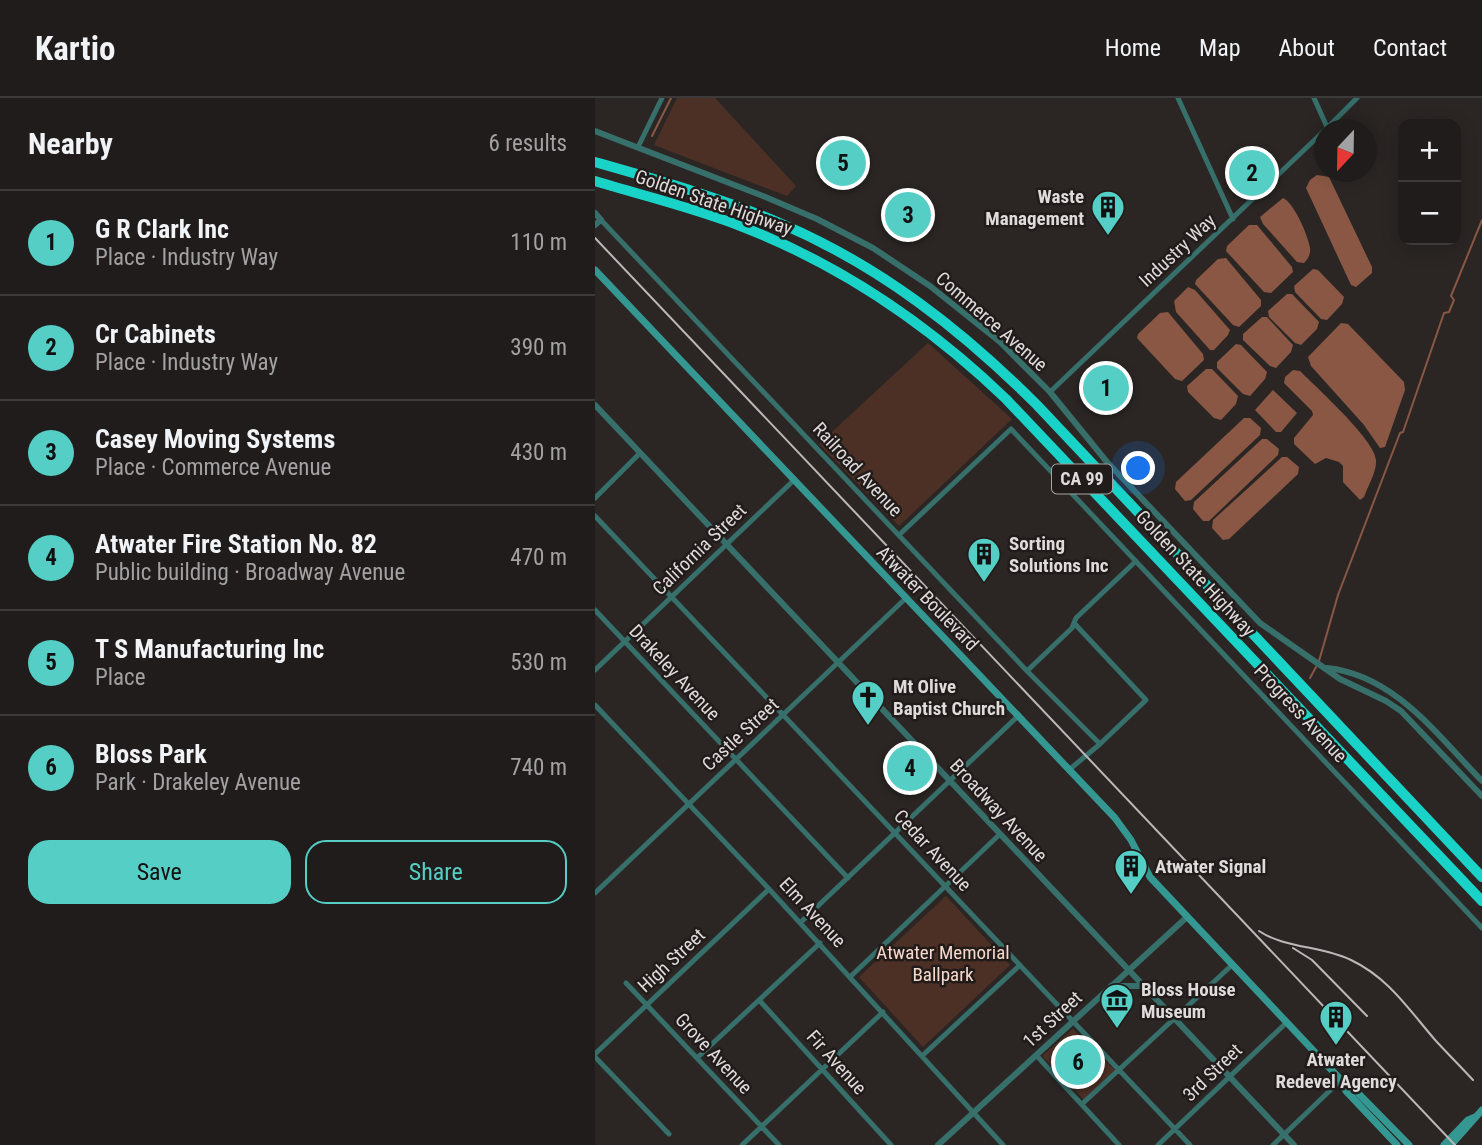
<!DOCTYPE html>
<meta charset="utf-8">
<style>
body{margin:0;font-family:"Roboto Condensed",sans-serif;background:#282524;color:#f1f3f6}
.controls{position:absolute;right:21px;top:21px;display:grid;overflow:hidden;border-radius:14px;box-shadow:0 4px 18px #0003}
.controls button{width:63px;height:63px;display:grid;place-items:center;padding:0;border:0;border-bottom:2px solid #3d3a3a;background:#201c1b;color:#f1f3f6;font:35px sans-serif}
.compass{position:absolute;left:719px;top:21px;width:63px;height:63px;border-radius:50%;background:#201c1b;box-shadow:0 4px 18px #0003;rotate:202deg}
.you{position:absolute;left:544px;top:371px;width:24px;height:24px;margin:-18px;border:5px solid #fff;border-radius:50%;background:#1a73e8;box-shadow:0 0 0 10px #1a73e833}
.badge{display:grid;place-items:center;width:46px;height:46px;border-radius:50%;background:#55cec5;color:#111;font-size:23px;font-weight:700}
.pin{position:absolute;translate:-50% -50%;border:4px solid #fff;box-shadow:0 2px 7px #0006}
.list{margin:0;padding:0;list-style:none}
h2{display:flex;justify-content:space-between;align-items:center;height:91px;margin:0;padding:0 28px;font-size:30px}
h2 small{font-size:23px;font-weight:400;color:#a2a1a3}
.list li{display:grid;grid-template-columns:46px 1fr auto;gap:21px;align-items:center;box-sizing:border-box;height:105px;padding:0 28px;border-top:2px solid #3d3a3a}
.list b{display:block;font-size:26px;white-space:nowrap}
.list p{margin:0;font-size:23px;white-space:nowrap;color:#a2a1a3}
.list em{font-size:23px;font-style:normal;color:#a2a1a3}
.actions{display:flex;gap:14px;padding:21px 28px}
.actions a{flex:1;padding:16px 0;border:2px solid #55cec5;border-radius:21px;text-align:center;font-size:24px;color:#55cec5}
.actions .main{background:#55cec5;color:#111}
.map{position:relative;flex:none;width:887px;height:1047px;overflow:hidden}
header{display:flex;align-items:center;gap:42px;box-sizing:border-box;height:98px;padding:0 35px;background:#201c1b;border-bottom:2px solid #3d3a3a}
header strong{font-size:33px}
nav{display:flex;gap:38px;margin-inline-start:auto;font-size:24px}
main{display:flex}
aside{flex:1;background:#201c1b}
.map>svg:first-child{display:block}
.green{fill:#4d3025}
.water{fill:#895744}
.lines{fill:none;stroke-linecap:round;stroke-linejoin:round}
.stream{stroke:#895744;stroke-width:2}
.minor{stroke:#376f6b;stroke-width:5}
.tertiary{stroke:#376f6b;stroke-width:6}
.secondary{stroke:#359791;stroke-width:7}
.motorway{stroke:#19d3c9;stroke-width:10}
.rail{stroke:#bcb8b7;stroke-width:2}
.labels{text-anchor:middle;stroke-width:5;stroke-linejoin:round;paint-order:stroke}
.shield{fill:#211c1a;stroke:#a6a2a0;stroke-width:2}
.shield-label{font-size:18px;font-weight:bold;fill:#dfdbda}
.poi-label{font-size:19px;font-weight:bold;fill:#dfdbda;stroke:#211c1a;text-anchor:start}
.street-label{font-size:19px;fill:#dfdbda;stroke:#211c1a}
.park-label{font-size:19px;fill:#f9d7cb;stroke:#211c1a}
</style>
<header>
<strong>Kartio</strong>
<nav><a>Home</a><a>Map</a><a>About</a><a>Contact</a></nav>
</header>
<main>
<aside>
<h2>Nearby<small>6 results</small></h2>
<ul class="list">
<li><span class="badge">1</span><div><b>G R Clark Inc</b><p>Place · Industry Way</p></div><em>110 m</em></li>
<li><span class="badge">2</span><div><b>Cr Cabinets</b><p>Place · Industry Way</p></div><em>390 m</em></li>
<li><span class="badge">3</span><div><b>Casey Moving Systems</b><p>Place · Commerce Avenue</p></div><em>430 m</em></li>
<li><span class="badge">4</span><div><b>Atwater Fire Station No. 82</b><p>Public building · Broadway Avenue</p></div><em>470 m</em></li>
<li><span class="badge">5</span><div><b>T S Manufacturing Inc</b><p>Place</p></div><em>530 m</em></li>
<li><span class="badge">6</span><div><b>Bloss Park</b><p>Park · Drakeley Avenue</p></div><em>740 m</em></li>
</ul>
<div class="actions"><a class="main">Save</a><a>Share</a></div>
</aside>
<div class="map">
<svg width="887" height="1047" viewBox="0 0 887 1047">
<rect width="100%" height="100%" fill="#2b2624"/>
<path class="green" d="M82,0H120L201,88L192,98L59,47Z
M333,245L417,321L304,428L224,346Z
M351,798L415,867L328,949L264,879Z
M478,931L522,974L489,1002L447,958Z"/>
<path class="water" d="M722,77L734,79L777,169V175L761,189L756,187L711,90L715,82Z
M688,100C699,105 713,137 715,150C716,156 713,161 709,165L702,164L668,126L665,119Z
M654,127H662L697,169L698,174L676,195L669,194L631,153L632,148Z
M631,160L666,202V208L644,229L638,227L600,186L601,182L623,161Z
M718,171L723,172L749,199L747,206L732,222L726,221L700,194L699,188Z
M593,189L600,192L635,232L633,237L619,252H615L581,214L579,203Z
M692,196H697L724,224L722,231L706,247L700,245L674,219L673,213Z
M573,214L608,256L609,262L587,283L580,281L542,240L543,236L565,215Z
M667,219H672L698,247L696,254L681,270L675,268L648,242V236Z
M746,225L753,226L809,284L810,292L790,349L785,350L769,327L716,268L713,259Z
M641,246L646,247L672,274L670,281L655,298L648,296L622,270V264Z
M611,271H617L643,298L641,306L626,322L619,320L593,294L592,288Z
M698,272L705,273C721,289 780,342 781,362C782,373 773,388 769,399L765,402L748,384V368L744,364L731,360L720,366L699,346V340L718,317L717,313L689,285L690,279Z
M678,292L702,315L686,334H681L660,312Z
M649,320H655L666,330L665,337L596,402L590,403L580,391L581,384Z
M667,341H672L684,351L683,357L614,423H608L598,411L599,404Z
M687,359H692L704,369L703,376L634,441L628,442L617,430L618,422Z"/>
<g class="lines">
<path class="stream" d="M57,38L76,0
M724,563L743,497L805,335L808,334L849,215L854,214L859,202L856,198L887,122
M715,580L721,569"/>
<path class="minor" d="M583,0L638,121
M719,0L732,29
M730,32L762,0
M43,49L67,0
M6,122L432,573L505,646
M455,294L730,32
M0,400L45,355
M0,418L595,1047
M304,437L416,331L887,830
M0,512L253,780
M0,572L199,382
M432,573L477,530L481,520L541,463
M0,607L174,791L408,1047
M475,671L505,646L551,602L479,525
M0,795L311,500
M206,824L424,617
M255,879L405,736
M31,885L184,1047
M164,902L296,1047
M0,956L174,791
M441,957L524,1047
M327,958L425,867
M0,959L74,1036
M102,960L225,845
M487,1006L637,867
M147,1047L288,914
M563,1047L692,924
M678,1047L746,982"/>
<path class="tertiary" d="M0,33L168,98L222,121L278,150L335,188L405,244L455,294L512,364L665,525L745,581L791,603L806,613L887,698
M0,115L6,122L0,127
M0,307L699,1047
M732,570C800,577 843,638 887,683
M516,888H549
M343,1047L592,819"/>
<path class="secondary" d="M0,172L520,720L536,742L555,779L746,982L756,988L814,1047
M746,982L751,993L802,1047
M849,1047L873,1022L880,1019
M856,1047L887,1012"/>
<path class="motorway" d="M0,64C63,82 127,100 187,126C285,168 367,232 442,307L887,779
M0,83C49,98 100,110 148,129C248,168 334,227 411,301L887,803"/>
<path class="rail" d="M0,140L860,1047
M664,833C689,850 727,848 756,862C794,880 814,912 841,943C853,956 866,969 878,982
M698,850L717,862L772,918"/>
</g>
<defs>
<symbol id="building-pin" viewBox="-11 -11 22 30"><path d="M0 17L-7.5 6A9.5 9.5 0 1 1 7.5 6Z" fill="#55cec5" stroke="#211c1a"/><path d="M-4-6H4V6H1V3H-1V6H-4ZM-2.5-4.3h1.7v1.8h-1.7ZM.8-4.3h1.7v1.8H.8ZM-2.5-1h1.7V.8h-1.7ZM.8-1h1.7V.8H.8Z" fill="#111"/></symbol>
<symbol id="church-pin" viewBox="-11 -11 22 30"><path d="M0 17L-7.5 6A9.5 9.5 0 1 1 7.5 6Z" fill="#55cec5" stroke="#211c1a"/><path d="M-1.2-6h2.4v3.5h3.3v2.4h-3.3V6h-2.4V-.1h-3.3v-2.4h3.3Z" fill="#111"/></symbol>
<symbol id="museum-pin" viewBox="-11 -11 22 30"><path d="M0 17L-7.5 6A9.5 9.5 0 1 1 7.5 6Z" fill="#55cec5" stroke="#211c1a"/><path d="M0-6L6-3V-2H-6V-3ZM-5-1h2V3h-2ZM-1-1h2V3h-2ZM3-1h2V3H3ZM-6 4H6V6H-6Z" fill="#111"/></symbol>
</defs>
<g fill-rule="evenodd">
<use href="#building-pin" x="494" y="90" width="38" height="52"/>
<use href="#building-pin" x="370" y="437" width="38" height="52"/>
<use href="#church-pin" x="254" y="580" width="38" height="52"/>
<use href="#building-pin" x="517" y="749" width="38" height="52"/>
<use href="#museum-pin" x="503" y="883" width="38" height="52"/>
<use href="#building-pin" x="722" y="900" width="38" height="52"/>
</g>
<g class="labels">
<rect class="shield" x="457" y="366.5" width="60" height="29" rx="5"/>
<g class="shield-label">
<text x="487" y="387">CA 99</text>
</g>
<g class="poi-label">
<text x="489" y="105" text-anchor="end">Waste<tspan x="489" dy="22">Management</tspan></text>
<text x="414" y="452">Sorting<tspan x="414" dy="22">Solutions Inc</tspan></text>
<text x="298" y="595">Mt Olive<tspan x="298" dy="22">Baptist Church</tspan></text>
<text x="560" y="775">Atwater Signal</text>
<text x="546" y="898">Bloss House<tspan x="546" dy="22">Museum</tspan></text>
<text x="741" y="968" text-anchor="middle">Atwater<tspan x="741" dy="22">Redevel Agency</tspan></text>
</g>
<g class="street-label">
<text transform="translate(119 104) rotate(19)" y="7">Golden State Highway</text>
<text transform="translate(582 152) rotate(-43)" y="7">Industry Way</text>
<text transform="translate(397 223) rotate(41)" y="7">Commerce Avenue</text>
<text transform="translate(263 371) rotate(47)" y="7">Railroad Avenue</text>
<text transform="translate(104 451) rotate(-44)" y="7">California Street</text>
<text transform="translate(601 475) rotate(47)" y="7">Golden State Highway</text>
<text transform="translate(333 500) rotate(46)" y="7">Atwater Boulevard</text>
<text transform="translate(80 574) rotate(47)" y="7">Drakeley Avenue</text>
<text transform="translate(706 615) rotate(47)" y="7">Progress Avenue</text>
<text transform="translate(145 636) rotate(-43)" y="7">Castle Street</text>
<text transform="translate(404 712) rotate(47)" y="7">Broadway Avenue</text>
<text transform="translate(338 752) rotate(47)" y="7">Cedar Avenue</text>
<text transform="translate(218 814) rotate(47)" y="7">Elm Avenue</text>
<text transform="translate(76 862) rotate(-43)" y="7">High Street</text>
<text transform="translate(457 921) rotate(-43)" y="7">1st Street</text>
<text transform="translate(119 955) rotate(47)" y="7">Grove Avenue</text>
<text transform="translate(242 964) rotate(48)" y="7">Fir Avenue</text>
<text transform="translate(617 974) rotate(-44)" y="7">3rd Street</text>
</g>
<g class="park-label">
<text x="348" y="861">Atwater Memorial<tspan x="348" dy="22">Ballpark</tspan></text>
</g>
</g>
</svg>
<div class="controls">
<button>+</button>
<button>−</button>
</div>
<svg class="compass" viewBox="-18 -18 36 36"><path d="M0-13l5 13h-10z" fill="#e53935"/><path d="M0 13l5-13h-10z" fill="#a2a1a3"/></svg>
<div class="you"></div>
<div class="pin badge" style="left:511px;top:290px">1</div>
<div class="pin badge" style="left:657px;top:75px">2</div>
<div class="pin badge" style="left:313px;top:117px">3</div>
<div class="pin badge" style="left:315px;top:670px">4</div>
<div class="pin badge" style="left:248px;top:65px">5</div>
<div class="pin badge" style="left:483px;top:964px">6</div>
</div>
</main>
